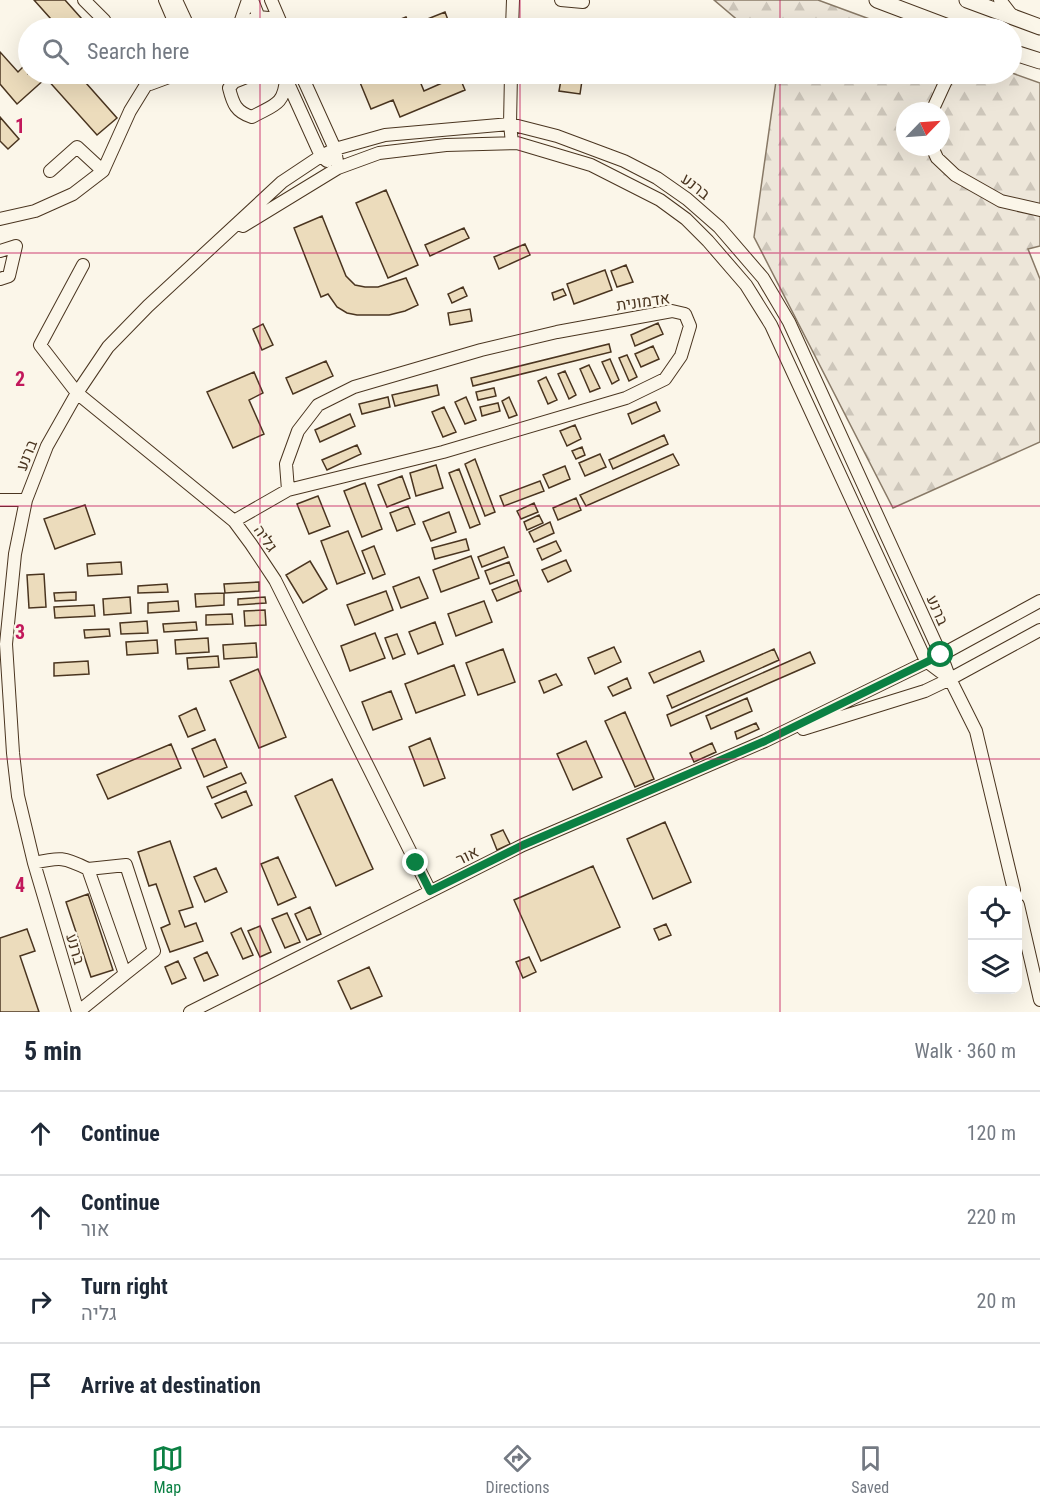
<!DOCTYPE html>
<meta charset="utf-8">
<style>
body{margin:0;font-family:"Roboto Condensed",Heebo,sans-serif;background:#f2f2f3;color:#1f2937}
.controls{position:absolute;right:18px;bottom:18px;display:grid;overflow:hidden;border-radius:12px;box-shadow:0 6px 24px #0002}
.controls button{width:54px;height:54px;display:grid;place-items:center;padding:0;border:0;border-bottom:2px solid #e0e1e3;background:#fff;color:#1f2937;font:30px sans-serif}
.compass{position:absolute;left:896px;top:102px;width:54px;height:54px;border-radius:50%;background:#fff;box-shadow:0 6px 24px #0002;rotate:65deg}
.stop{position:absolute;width:18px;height:18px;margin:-14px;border:4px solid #0b8043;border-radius:50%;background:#fff}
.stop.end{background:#0b8043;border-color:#fff;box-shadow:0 2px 6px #0008}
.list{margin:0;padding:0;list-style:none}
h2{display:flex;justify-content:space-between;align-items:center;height:78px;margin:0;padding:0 24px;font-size:26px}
h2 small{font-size:20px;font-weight:400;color:#747a83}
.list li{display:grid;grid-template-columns:39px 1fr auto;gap:18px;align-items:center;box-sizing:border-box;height:84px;padding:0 24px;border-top:2px solid #e0e1e3}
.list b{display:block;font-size:22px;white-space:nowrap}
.list p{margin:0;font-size:20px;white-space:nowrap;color:#747a83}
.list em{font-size:20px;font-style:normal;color:#747a83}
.icon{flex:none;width:33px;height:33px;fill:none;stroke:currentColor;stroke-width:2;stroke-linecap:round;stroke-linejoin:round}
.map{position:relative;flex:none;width:1040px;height:1012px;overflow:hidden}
.search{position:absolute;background:#fff;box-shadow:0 6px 24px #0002;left:18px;right:18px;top:18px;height:66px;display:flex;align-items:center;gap:15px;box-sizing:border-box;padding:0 21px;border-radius:33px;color:#747a83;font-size:22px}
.sheet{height:414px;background:#fff}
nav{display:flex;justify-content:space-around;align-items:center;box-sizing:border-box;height:84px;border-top:2px solid #e0e1e3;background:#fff;font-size:16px;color:#747a83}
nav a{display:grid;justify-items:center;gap:3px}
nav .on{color:#0b8043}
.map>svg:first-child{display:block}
.forest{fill:url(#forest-firs);stroke:#887966;stroke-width:1.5;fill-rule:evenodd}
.building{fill:#ecdcbc;stroke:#4a3520;stroke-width:1.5}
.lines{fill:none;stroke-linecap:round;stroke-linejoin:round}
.minor-casing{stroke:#4a3520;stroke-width:14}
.major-casing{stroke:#4a3520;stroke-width:17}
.minor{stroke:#fbf6e9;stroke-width:12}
.major{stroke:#fbf6e9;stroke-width:15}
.route{stroke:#0b8043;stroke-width:8}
.grid{fill:none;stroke:#c2185b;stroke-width:1.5;stroke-opacity:0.55}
.labels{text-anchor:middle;stroke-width:4.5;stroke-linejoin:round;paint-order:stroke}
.street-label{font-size:16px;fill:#4a3520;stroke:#fbf6e9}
.grid-label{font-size:20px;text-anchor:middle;font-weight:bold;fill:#c2185b;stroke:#fbf6e9;stroke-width:4.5;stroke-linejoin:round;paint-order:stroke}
</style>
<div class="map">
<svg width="1040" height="1012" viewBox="0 0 1040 1012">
<defs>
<pattern id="forest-firs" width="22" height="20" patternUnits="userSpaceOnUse" patternTransform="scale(1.5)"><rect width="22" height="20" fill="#ede6d9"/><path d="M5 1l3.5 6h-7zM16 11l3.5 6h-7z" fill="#cdc6ba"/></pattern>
</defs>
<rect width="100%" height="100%" fill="#fbf6e9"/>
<path class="forest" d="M714,0H818L894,28H747Z
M1012,73L1040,83V246L1028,249L1040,279V442L893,508L754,237L777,74ZM905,111H941V147H905Z"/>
<path class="building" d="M34,0H65L90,28H59Z
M445,12L451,28H393L391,23L406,17L410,26Z
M570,20L591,24L590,28H569Z
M0,52L18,72L28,62V74H78L117,118L97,135L46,78L17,104L0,84Z
M375,74H417L424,91L442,83L441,79L431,77L429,74H455L452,75L454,81L460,78L465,90L400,117L393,100L371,109L359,80Z
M562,74H583L580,94L559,91Z
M0,117L19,139L8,149L0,141Z
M386,190L418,265L388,278L356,203Z
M322,216L346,276L355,285L365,287H378L406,278L418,305L405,311L389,315H357L347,313L337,307L328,294L321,297L294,228Z
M464,228L469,238L430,256L425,245Z
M525,244L530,255L499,269L494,257Z
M626,265L633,282L617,287L611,271Z
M605,270L612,290L574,304L567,284Z
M463,287L467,296L452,303L448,294Z
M563,289L566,295L554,300L552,293Z
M470,309L472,321L450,325L448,313Z
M658,323L663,334L635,346L631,335Z
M263,324L273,345L262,350L253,329Z
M609,344L611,352L473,386L471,378Z
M653,346L659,359L641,367L635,354Z
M627,355L637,377L629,381L619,358Z
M610,359L619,380L612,384L602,362Z
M326,361L333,376L293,394L286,378Z
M589,365L600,388L590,392L580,369Z
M565,371L576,395L569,399L558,374Z
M254,372L263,393L249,400L264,434L233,448L207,392Z
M546,377L557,400L548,404L538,381Z
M437,385L439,395L395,406L392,395Z
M494,388L496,396L478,400L476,392Z
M388,397L390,407L362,414L359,404Z
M466,397L476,420L465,424L455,402Z
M509,397L517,415L509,418L502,401Z
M656,402L660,411L632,424L628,414Z
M498,403L500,411L482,416L480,407Z
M444,407L456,432L443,437L432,412Z
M350,414L355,426L320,442L315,430Z
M575,425L581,439L567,446L560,431Z
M664,435L668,444L613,469L609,460Z
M357,445L361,454L327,470L322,460Z
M582,447L585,455L576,459L572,451Z
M600,454L606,467L585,476L579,463Z
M673,454L679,465L586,506L580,495Z
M475,459L495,512L485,516L465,464Z
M436,465L443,488L416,496L410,473Z
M565,466L570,479L549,488L543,475Z
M459,469L480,524L470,528L449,473Z
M402,476L410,498L387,507L378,485Z
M540,481L544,491L504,506L500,496Z
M365,483L382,529L362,537L344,491Z
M318,496L330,526L309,534L297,504Z
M576,498L581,510L558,520L553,508Z
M534,503L538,512L521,519L517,511Z
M85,505L95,534L55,549L44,519Z
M408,506L415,524L397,531L390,513Z
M449,512L456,532L431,541L423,522Z
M539,515L543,523L527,530L524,522Z
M550,522L554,533L534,542L529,532Z
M348,531L365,573L337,584L321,541Z
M466,539L469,550L435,559L432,548Z
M556,541L561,551L542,560L537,549Z
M374,546L385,574L373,579L362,551Z
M504,547L508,557L482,567L478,557Z
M471,556L479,578L441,592L433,570Z
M566,560L571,571L548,582L542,570Z
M310,561L327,589L303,603L286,575Z
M121,562L122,574L88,576L87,564Z
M509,562L514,575L490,584L485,571Z
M44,574L46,607L29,608L27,575Z
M419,577L428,598L401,608L393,587Z
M517,580L521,591L497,601L492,590Z
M259,582V591L225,593L224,584Z
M167,584L168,592L138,593V586Z
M386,591L393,610L355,625L347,605Z
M76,592V600L55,601L54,593Z
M224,593V605L196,607L195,594Z
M130,597L131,613L104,615L103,599Z
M265,597L266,603L238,605V599Z
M178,601L179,611L148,613V603Z
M484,601L492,622L456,636L448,614Z
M94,605L95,616L55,618L54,607Z
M265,610L266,625L245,626L244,611Z
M232,614L233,624L206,625V615Z
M147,621L148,633L121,634L120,623Z
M196,622L197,630L164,632L163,624Z
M435,622L443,644L418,654L409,632Z
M109,629L110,636L85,638L84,630Z
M375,633L385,658L350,671L341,646Z
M397,634L405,654L393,659L385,638Z
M208,638L209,652L176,654L175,640Z
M157,640L158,653L127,655L126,642Z
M256,643L257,657L224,659L223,645Z
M614,647L621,662L595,674L588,658Z
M503,649L515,682L478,695L466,663Z
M774,649L779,660L672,708L667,696Z
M700,651L704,661L654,683L649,673Z
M810,652L815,663L671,726L667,715Z
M218,656L219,667L188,669L187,658Z
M88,661L89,674L54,676V663Z
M454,665L465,695L416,713L405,684Z
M258,669L286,737L259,748L230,681Z
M556,674L562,685L544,693L539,681Z
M627,678L631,688L613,696L608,687Z
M391,691L402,719L373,730L362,702Z
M747,698L752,711L711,729L706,716Z
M196,708L205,730L188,737L179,716Z
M625,712L654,779L635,787L605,721Z
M756,723L759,729L737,739L735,732Z
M430,738L445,778L424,786L409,747Z
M215,739L227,767L204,777L192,749Z
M586,741L602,777L573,790L557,754Z
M712,743L716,752L694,762L690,753Z
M171,744L181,768L108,799L97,775Z
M241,773L246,783L212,798L207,787Z
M332,779L373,869L336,886L295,796Z
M246,791L252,805L222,818L215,804Z
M665,822L691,882L653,899L627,839Z
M503,830L510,844L497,850L491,835Z
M170,841L193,907L179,911L185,927L196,923L203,941L170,952L161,928L170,924L156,884L149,886L138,852Z
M278,857L296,897L278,905L261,864Z
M593,866L620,927L541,961L514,900Z
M216,868L227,892L205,902L194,877Z
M88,894L113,970L91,977L66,902Z
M310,907L321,934L307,940L295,914Z
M287,913L300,942L285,948L272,919Z
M666,924L671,935L659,940L654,929Z
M260,926L271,952L260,957L248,931Z
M241,928L253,955L243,959L231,933Z
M27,929L35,951L20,956L39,1012H0V938Z
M207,952L218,975L204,981L194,958Z
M529,957L536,972L523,978L516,962Z
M178,961L186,978L172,984L165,967Z
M369,967L382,996L351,1009L338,981Z"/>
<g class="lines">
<defs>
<path id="minor" d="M84,0L104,20L109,28
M165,0L177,28
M176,0L189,28
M252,0L263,28
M271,0L283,28
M561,0L583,2
M1000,0L1013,17
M239,26L248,0
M233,28L258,17L279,19
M512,28L513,0
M254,74L234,82L229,88C233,104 236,112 252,117C273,105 284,106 286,79
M301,74L335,149L338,168
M511,74L510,124L512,143
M287,81L321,156L327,161
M150,84L177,74
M932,111L949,74
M932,147L937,158L955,175L1001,201L1040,210
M50,171L77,147L103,171
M0,219L35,211L73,194L103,171L130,111L146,85L157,74
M243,226L338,168L379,153L446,145L517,143L591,165L660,200L686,219L708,241L746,285L771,325L926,661L950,679
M0,251L16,246L9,276L0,279
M83,265L40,345L77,393L234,521L251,544L275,580L430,891
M0,500H26
M234,521L288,490L443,452L626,398L665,379L681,356L690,326L685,314L672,311L557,332L481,350L354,387L318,405L298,431L286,464L288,490
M803,729L925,691L950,679L1040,630
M34,863C60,857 64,857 88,869L125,974L78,1012
M88,869L126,865L154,951L125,974
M1018,905L1040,1000
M78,1012L34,863L18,796L13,753L6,644L15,554L26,500L47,446L77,393L108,347L148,306L282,182L321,156L335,149L385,135L510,124L557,136L624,161L657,178L687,199L719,227L763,278L789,322L941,655L950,679L976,731L1014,890
M190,1012L523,845L765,741L941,655L1040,601"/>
<path id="major" d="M877,0L951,28
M967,0L1040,27
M1012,52L1040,61"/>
</defs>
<use href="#minor" class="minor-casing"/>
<use href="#major" class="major-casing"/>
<use href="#minor" class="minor"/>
<use href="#major" class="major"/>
</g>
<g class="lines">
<path class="route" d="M416,863L430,891L523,845L765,741L941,655"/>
</g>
<path class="grid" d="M260,0V28M520,0V28M780,0V28M260,74V1012M520,74V1012M780,74V1012M0,253H1040M0,506H1040M0,759H1040"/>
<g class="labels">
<g class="street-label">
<text transform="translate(696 186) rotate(38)" y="6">ברנע</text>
<text transform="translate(643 301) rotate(-8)" y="6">אדמונית</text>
<text transform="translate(26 455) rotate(-68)" y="6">ברנע</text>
<text transform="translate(266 538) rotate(55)" y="6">גליה</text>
<text transform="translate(938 610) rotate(66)" y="6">ברנע</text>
<text transform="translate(467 855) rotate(-26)" y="6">אור</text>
<text transform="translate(76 949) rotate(74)" y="6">ברנע</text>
</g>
</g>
<g class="grid-label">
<text x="20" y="133">1</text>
<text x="20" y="386">2</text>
<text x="20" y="639">3</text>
<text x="20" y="892">4</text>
</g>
</svg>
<div class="controls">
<button><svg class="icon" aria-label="locate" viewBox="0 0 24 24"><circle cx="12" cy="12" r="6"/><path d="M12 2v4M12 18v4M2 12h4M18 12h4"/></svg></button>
<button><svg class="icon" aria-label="layers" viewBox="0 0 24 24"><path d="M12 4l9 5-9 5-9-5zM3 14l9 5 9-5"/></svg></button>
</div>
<svg class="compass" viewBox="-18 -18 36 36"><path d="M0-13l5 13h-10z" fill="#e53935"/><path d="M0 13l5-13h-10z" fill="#747a83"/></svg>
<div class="stop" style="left:941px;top:655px"></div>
<div class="stop end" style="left:416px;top:863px"></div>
<div class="search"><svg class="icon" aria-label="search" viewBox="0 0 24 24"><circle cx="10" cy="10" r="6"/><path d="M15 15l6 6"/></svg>Search here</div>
</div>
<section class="sheet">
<h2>5 min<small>Walk · 360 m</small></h2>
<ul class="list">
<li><svg class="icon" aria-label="ahead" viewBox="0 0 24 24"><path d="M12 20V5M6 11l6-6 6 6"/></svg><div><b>Continue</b></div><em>120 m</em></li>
<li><svg class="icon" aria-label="ahead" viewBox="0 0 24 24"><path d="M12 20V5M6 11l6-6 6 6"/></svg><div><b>Continue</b><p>אור</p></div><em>220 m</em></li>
<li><svg class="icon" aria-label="right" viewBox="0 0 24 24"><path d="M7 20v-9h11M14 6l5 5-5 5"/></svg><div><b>Turn right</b><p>גליה</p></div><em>20 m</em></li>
<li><svg class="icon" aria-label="arrive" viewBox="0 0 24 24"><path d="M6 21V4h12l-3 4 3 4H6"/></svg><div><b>Arrive at destination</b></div></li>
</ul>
</section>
<nav>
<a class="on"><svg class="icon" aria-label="map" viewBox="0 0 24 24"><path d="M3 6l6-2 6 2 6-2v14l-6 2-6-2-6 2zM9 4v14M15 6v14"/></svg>Map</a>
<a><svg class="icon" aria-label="directions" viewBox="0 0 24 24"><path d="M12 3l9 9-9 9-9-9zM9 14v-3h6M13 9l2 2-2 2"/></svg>Directions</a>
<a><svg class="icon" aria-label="saved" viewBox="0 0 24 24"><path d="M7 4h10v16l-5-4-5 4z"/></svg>Saved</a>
</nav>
